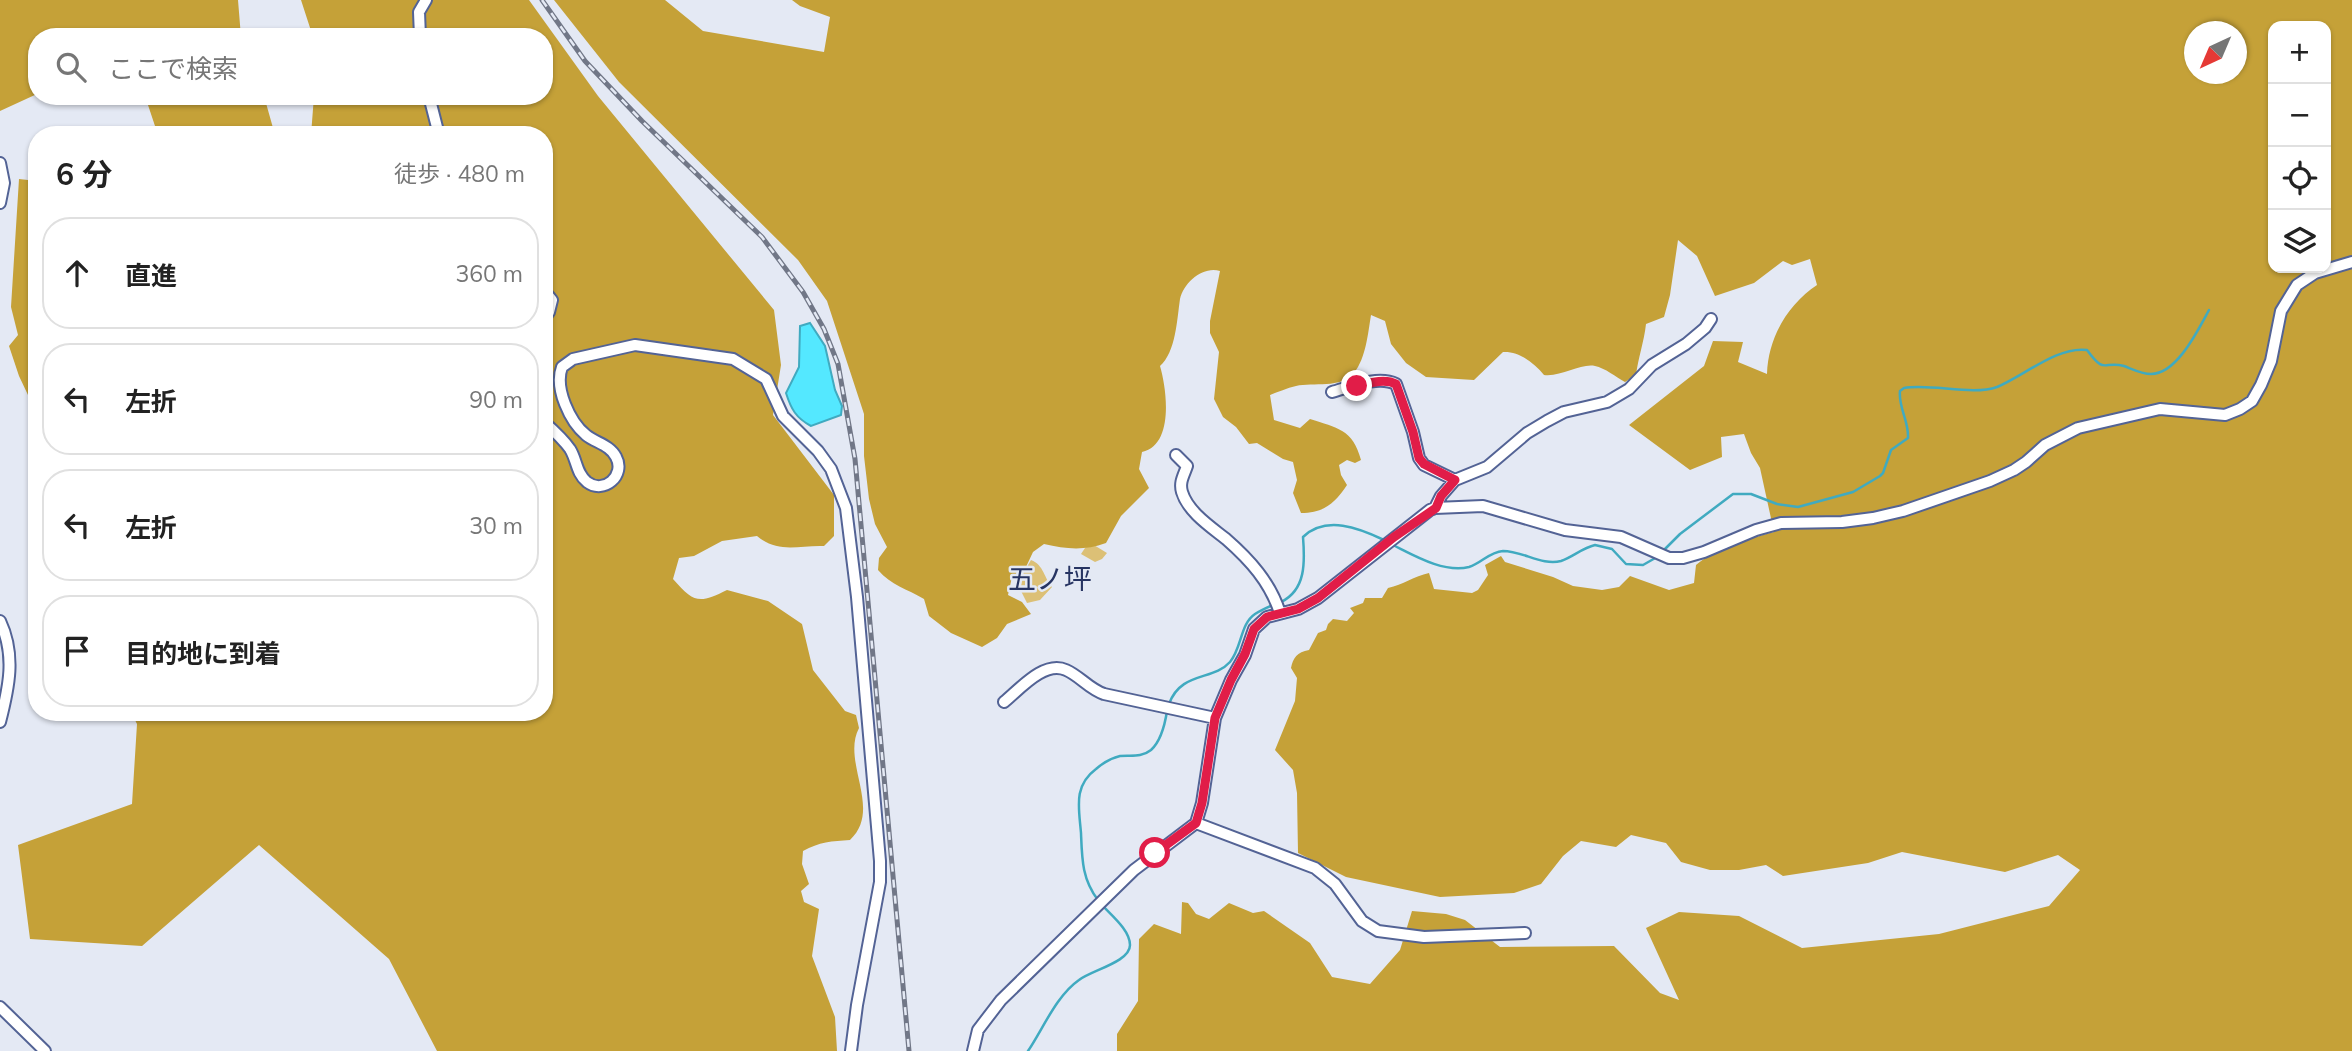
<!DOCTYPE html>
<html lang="ja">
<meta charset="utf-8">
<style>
body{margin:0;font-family:Mulish,"Noto Sans JP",sans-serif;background:#f2f2f2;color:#222}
.controls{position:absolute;right:21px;top:21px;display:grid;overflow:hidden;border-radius:14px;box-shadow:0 2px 5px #0004}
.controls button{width:63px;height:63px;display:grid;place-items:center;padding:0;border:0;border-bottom:2px solid #e0e0e0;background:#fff;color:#222;font:35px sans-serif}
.compass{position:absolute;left:2184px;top:21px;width:63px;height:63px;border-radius:50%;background:#fff;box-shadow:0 2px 5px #0004;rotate:224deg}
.stop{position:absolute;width:21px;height:21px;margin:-16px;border:5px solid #e11d48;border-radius:50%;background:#fff}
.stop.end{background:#e11d48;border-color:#fff;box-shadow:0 2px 7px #0008}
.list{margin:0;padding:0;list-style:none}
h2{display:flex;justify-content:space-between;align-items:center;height:91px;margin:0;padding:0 28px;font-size:30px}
h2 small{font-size:23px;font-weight:400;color:#767676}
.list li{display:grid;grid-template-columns:46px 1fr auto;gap:21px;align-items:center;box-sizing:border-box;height:112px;margin:0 14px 14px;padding:0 14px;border:2px solid #e0e0e0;border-radius:28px}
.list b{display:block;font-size:26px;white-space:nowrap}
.list em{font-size:23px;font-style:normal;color:#767676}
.icon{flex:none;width:38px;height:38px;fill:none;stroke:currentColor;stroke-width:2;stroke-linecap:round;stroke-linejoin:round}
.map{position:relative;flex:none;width:2352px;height:1051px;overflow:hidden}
.search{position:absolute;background:#fff;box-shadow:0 2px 5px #0004;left:28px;top:28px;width:525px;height:77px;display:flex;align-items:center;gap:18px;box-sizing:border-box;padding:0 24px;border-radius:28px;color:#767676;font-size:26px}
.panel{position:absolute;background:#fff;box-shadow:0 2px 5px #0004;left:28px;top:126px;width:525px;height:595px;border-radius:28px}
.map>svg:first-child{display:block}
.green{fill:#dcc076}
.forest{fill:#c5a138;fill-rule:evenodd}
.water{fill:#54e8ff;stroke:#40aac0;stroke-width:2}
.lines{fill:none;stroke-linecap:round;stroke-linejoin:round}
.stream{stroke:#40aac0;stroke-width:2.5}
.minor-casing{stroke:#536395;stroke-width:14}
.minor{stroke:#fff;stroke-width:10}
.rail-casing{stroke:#717787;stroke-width:5}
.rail{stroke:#e4e9f4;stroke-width:2.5;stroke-dasharray:8;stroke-linecap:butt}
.route{stroke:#e11d48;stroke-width:9}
.labels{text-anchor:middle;stroke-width:5;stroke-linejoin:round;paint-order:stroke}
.neighbourhood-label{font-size:28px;fill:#273462;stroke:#e4e9f4}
</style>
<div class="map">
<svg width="2352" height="1051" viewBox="0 0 2352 1051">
<rect width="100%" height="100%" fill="#e4e9f4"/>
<path class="green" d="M1089,542L1107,553L1102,559L1095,562L1081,554Z
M1031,560C1044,565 1044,578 1052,587L1040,600L1027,603L1014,577L1025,570Z"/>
<path class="forest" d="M0,0H238L241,37H108L93,28L86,37H37V94L0,111Z
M301,0H529L598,96L774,310L781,365L773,415L834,495V536L824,546C799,545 778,554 757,536L722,541L694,556L679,558L673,579C694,603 699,604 727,590L768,601L802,624L813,670L845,711L856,715L859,728C841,762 883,809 850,840C832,841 819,842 803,851L802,864L809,884L801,891L804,902L819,909L812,956L835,1017L837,1051H437L389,959L259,845L142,946L30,939L18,845L132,804L137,724L131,712H544V135H311L314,96H544V37H313Z
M554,0H665L703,31L824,52L830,17L800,6L792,0H2352V1051H1117V1034L1138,1001L1139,939L1154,924L1181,934L1182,902L1188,903L1196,914L1209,919L1229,903L1253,913L1264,911L1310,943L1332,977L1370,984L1400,950L1412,911L1446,914L1465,920L1500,947L1614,946L1660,993L1679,1000L1646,928L1679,912L1739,916L1802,948L1939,934L2049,906L2080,870L2058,855L2005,872L1902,852L1868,863L1783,876L1766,865L1739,870H1710L1681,862L1666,843L1631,835L1616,847L1581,841L1563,856L1541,884L1514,893L1440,897L1346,877L1298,853L1297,793L1293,770L1275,750L1295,701L1297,678L1291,668C1293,658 1297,652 1309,650L1318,633L1326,630L1328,624L1333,619L1347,621L1354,613L1350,608L1363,603L1365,598H1382L1388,588C1403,585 1414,576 1429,573L1434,589L1472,593L1478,590L1488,575L1485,565L1501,556L1505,562L1553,577L1573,586L1602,590L1619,587L1630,576L1669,590L1694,583L1696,565C1711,551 1753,537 1774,532L1760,468L1751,453L1744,434L1721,437L1722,457L1690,470L1629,425L1704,366L1713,341L1743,342L1738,362L1767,374C1768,338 1788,304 1817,285L1810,259L1792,265L1783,261L1754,283L1715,296L1697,256L1678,240L1670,295L1664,317L1646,324C1644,342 1638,358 1636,375L1625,382C1616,377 1605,368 1595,366C1581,363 1562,377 1544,375C1534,363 1519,351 1503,352L1474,380L1426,377L1406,363L1391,344L1385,321L1371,315C1368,333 1366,358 1354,373C1341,389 1313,382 1296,386C1287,388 1278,392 1270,395L1274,420L1300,428L1310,419C1337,428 1353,429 1361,460L1355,463L1347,460L1339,465L1341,475L1347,485C1335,503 1324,513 1301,513L1293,493L1297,480L1293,462L1283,459L1257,443L1249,444L1236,427L1223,417L1214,399L1219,352L1210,333V321L1220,271C1203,266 1184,282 1180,299C1177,319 1176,352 1160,366C1167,390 1174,445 1142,452L1139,469L1149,488L1121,516L1106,543C1084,551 1066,549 1044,544L1033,552L1026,567L1012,577L1008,595L1022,602L1031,614L1007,624L997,638L982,647L951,633L929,616L924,599C907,589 891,585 878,570L879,558L887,547L875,524L869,499L864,456V414L827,301L798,260L619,82ZM2273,26H2326V268H2273ZM2194,32H2236V74H2194Z
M145,96H264L275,135H158Z
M19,179L37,181V414L19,376L9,346L18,335L11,307Z"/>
<path class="water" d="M810,323L825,346L835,390L842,406L841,415L811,426C796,418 791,409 786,393L799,367L800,326Z"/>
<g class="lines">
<path class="stream" d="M1393,545C1415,556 1444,573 1469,567C1482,563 1489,552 1503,551C1523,551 1542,566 1561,561C1573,557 1582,548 1595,545L1612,549L1626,564L1643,565L1657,557
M1662,552L1680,534L1733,494H1751L1777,504L1798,507L1853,492L1880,476L1883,473L1891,450L1908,438C1909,421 1898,407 1900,391L1904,388C1931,383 1972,396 1997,387C2024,376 2057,346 2087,350C2106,376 2103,360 2124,366C2132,369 2142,374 2151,374C2177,374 2198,330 2209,310
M1281,602C1306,590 1305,562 1303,537C1326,515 1359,528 1384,540
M1169,704C1181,671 1213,681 1230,662C1242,648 1240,624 1255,614C1261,610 1268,607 1275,604
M1098,900C1082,879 1082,859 1081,833C1079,808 1073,786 1096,769C1103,763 1111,758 1120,756C1131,755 1141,758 1151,750C1161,741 1165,724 1167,711
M1028,1051C1043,1029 1056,996 1079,980C1092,970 1130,962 1130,945C1130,930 1111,915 1102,905"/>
<defs>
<path id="minor" d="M420,37L419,12L426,0
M429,96L439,135
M0,163L4,183L0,203
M544,290L552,300L549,312L544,319
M1332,392C1350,387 1378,375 1396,384L1413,432L1419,458L1424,465L1455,480
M544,422C553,430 563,439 570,449C577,460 576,473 587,482C604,495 626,475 616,457C610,445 596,443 586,435C570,422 554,388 562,367L573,359L635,345L733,359L766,379L783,416L818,451L831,469L846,508L857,597L880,861V882L857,1005L851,1051
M1176,455L1187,466C1184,475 1179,482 1182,492C1188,512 1211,527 1226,539C1250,560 1270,582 1280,613
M1435,508L1441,496L1455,480L1487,467L1527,433L1547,421L1564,412L1607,402L1629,389L1652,365L1686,344L1705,328L1711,319
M0,621C16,655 9,687 0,722
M1004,702C1019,690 1044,660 1066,670C1080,676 1089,689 1104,694L1215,718
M1196,823L1315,868L1335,884L1362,921L1378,931L1424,937L1525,933
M0,1007L45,1051
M973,1051L978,1030L1001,1000L1134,870L1196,823L1202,803L1215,718L1231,680L1245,655L1254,629L1267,617L1298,609L1318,598L1430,510L1435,508L1483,506L1565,530L1621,537L1669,558H1683L1704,552L1756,530L1781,523L1842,522L1873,518L1903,511L1990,481L2014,470L2026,462L2045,445L2078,428L2160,409L2225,415L2240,409L2252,401L2261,385L2271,361L2281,311L2297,285L2315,273L2352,262"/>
</defs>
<use href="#minor" class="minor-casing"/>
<use href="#minor" class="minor"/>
<defs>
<path id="rail" d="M542,0L585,61L642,121L762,237L803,292L824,329L838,364L855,459L909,1051"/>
</defs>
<use href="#rail" class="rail-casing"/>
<use href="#rail" class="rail"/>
</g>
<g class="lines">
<path class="route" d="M1155,853L1196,823L1202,803L1215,718L1231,680L1245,654L1254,629L1267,617L1298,609L1318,598L1394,537L1436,508L1441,496L1455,480L1424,464L1419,458L1413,432L1396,384C1385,378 1369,383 1357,386"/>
</g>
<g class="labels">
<g class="neighbourhood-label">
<text x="1050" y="589">五ノ坪</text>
</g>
</g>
</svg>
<div class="controls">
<button>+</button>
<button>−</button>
<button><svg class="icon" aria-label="locate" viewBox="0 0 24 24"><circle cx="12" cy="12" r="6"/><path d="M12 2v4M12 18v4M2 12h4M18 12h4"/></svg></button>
<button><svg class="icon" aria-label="layers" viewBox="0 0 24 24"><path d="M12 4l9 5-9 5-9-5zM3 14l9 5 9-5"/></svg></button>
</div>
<svg class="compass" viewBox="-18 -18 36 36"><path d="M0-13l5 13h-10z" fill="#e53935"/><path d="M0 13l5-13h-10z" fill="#767676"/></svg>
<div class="stop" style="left:1155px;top:853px"></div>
<div class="stop end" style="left:1357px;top:386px"></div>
<div class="search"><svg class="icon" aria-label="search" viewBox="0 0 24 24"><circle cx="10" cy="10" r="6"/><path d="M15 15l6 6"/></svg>ここで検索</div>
<section class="panel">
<h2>6 分<small>徒歩 · 480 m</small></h2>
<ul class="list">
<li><svg class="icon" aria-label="ahead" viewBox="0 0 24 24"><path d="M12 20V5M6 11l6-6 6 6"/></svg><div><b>直進</b></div><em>360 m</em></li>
<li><svg class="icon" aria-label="left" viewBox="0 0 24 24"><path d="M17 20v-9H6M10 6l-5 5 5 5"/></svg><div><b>左折</b></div><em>90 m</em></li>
<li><svg class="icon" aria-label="left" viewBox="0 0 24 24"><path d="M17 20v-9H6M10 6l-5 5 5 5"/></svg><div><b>左折</b></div><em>30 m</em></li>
<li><svg class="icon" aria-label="arrive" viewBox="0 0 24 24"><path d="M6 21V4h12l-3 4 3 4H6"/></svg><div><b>目的地に到着</b></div></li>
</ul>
</section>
</div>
